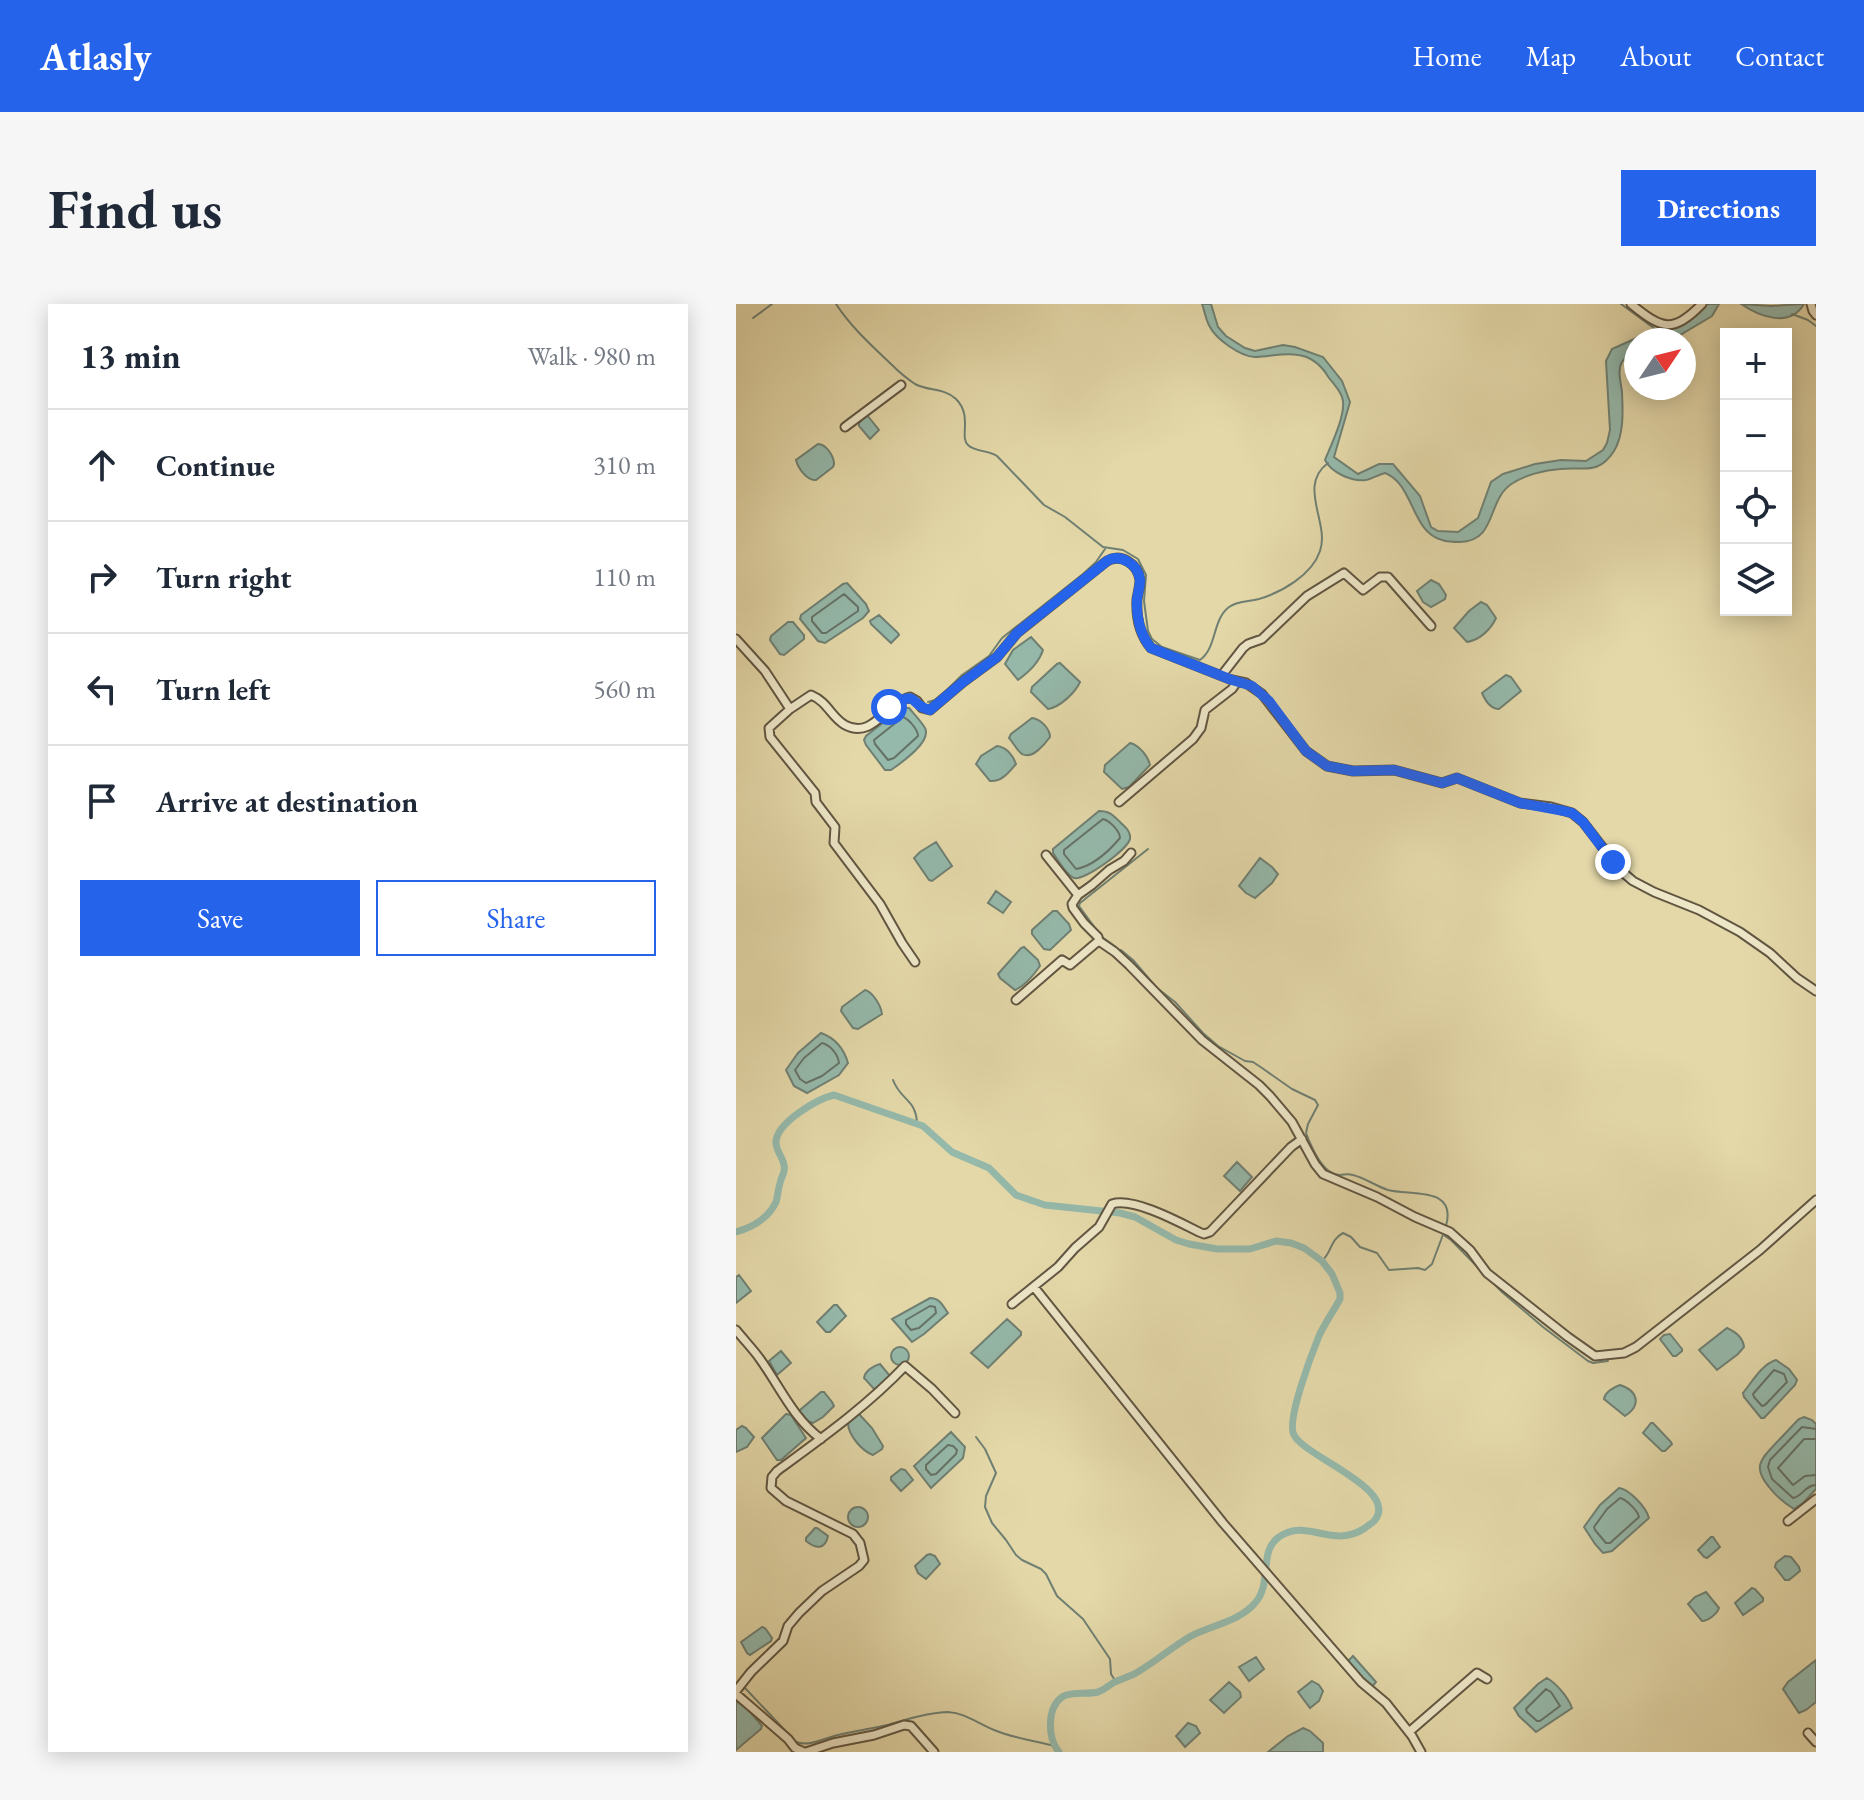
<!DOCTYPE html>
<meta charset="utf-8">
<style>
body{margin:0;font-family:"EB Garamond",serif;background:#f6f6f7;color:#1f2937}
.controls{position:absolute;right:24px;top:24px;display:grid;overflow:hidden;border-radius:0px;box-shadow:0 4px 20px #0003}
.controls button{width:72px;height:72px;display:grid;place-items:center;padding:0;border:0;border-bottom:2px solid #e0e1e3;background:#fff;color:#1f2937;font:40px sans-serif}
.compass{position:absolute;left:888px;top:24px;width:72px;height:72px;border-radius:50%;background:#fff;box-shadow:0 4px 20px #0003;rotate:55deg}
.stop{position:absolute;width:24px;height:24px;margin:-18px;border:6px solid #2563eb;border-radius:50%;background:#fff}
.stop.end{background:#2563eb;border-color:#fff;box-shadow:0 2px 8px #0008}
.list{margin:0;padding:0;list-style:none}
h2{display:flex;justify-content:space-between;align-items:center;height:104px;margin:0;padding:0 32px;font-size:34px}
h2 small{font-size:26px;font-weight:400;color:#747a83}
.list li{display:grid;grid-template-columns:52px 1fr auto;gap:24px;align-items:center;box-sizing:border-box;height:112px;padding:0 32px;border-top:2px solid #e0e1e3}
.list b{display:block;font-size:30px;white-space:nowrap}
.list em{font-size:26px;font-style:normal;color:#747a83}
.actions{display:flex;gap:16px;padding:24px 32px}
.actions a{flex:1;padding:18px 0;border:2px solid #2563eb;border-radius:0px;text-align:center;font-size:28px;color:#2563eb}
.actions .main{background:#2563eb;color:#fff}
.icon{flex:none;width:44px;height:44px;fill:none;stroke:currentColor;stroke-width:2;stroke-linecap:round;stroke-linejoin:round}
.map{position:relative;flex:none;width:1080px;height:1448px;overflow:hidden;border-radius:0px}
header{display:flex;align-items:center;gap:48px;box-sizing:border-box;height:112px;padding:0 40px;background:#2563eb;color:#fff}
header strong{font-size:38px}
nav{display:flex;gap:44px;margin-inline-start:auto;font-size:28px}
.intro{display:flex;align-items:center;justify-content:space-between;box-sizing:border-box;height:192px;padding:0 48px}
h1{margin:0;font-size:56px}
.button{padding:20px 36px;border-radius:0px;background:#2563eb;color:#fff;font-size:28px;font-weight:700}
main{display:flex;gap:48px;padding:0 48px}
aside{flex:1;background:#fff;border-radius:0px;box-shadow:0 4px 20px #0003}
.map>svg:first-child{display:block}
.water{fill:#95b9ab;stroke:#6f8073;stroke-width:2}
.lines{fill:none;stroke-linecap:round;stroke-linejoin:round}
.shore{stroke:#657266;stroke-width:2}
.stream{stroke:#6f8073;stroke-width:2}
.canal{stroke:#95b9ab;stroke-width:7}
.street-casing{stroke:#615642;stroke-width:11}
.street{stroke:#ede6c7;stroke-width:7}
.route{stroke:#2563eb;stroke-width:10}
</style>
<header>
<strong>Atlasly</strong>
<nav><a>Home</a><a>Map</a><a>About</a><a>Contact</a></nav>
</header>
<div class="intro"><h1>Find us</h1><a class="button">Directions</a></div>
<main>
<aside>
<h2>13 min<small>Walk · 980 m</small></h2>
<ul class="list">
<li><svg class="icon" aria-label="ahead" viewBox="0 0 24 24"><path d="M12 20V5M6 11l6-6 6 6"/></svg><div><b>Continue</b></div><em>310 m</em></li>
<li><svg class="icon" aria-label="right" viewBox="0 0 24 24"><path d="M7 20v-9h11M14 6l5 5-5 5"/></svg><div><b>Turn right</b></div><em>110 m</em></li>
<li><svg class="icon" aria-label="left" viewBox="0 0 24 24"><path d="M17 20v-9H6M10 6l-5 5 5 5"/></svg><div><b>Turn left</b></div><em>560 m</em></li>
<li><svg class="icon" aria-label="arrive" viewBox="0 0 24 24"><path d="M6 21V4h12l-3 4 3 4H6"/></svg><div><b>Arrive at destination</b></div></li>
</ul>
<div class="actions"><a class="main">Save</a><a>Share</a></div>
</aside>
<div class="map">
<svg width="1080" height="1448" viewBox="0 0 1080 1448">
<rect width="100%" height="100%" fill="#e4d8a9"/>
<filter id="stains"><feTurbulence type="fractalNoise" baseFrequency=".0025" numOctaves="4"/><feColorMatrix values="0 0 0 0 .2 0 0 0 0 .09 0 0 0 0 .02 0 0 0 .5 -.17"/></filter>
<radialGradient id="worn" r=".72"><stop offset=".6" stop-color="#630" stop-opacity="0"/><stop offset="1" stop-color="#630" stop-opacity=".3"/></radialGradient>
<path class="water" d="M466,0H475L482,23L490,32L509,44L519,47L547,41L559,43L587,53L606,77L614,98L598,153L622,170L643,160H657L684,192L695,223L702,227L722,228L742,214L755,178L767,170L799,160L825,156L850,157L867,146L871,139L874,126L870,57L876,45L916,27L939,20L967,0H983L976,12L939,34L934,36H900V47C895,50 889,52 886,58C881,66 885,79 886,88C887,107 888,131 878,147C862,172 847,162 824,165C809,166 789,171 777,179C750,195 762,237 724,238C717,238 712,238 706,236C675,228 678,180 649,169C642,171 636,175 630,176C615,178 595,168 589,156C595,141 609,113 607,97C606,87 596,79 591,71C585,61 574,52 562,51C548,48 533,53 519,53C505,53 480,35 474,23C470,17 469,8 466,0Z
M1005,0L1035,2L1068,0C1054,24 1024,13 1005,0Z
M131,111L143,126L134,135L123,122V119Z
M82,140C90,140 98,152 98,160L97,163L80,176C71,177 62,164 60,156Z
M695,276L703,280L710,291L709,295L695,303L687,298L681,287Z
M111,279L130,300L133,307L127,314L89,339L82,337L64,315L65,311L107,280Z
M745,298L751,301L760,314C755,325 744,336 731,338L718,324L733,307Z
M143,311L162,329L163,331L155,339L135,320L134,317Z
M52,318H57L68,331V335L48,351L44,350L34,336L35,332Z
M295,333L307,346C303,359 293,368 282,376L269,360L277,346Z
M324,359L344,378C339,389 324,403 312,405L295,388L296,383L321,360Z
M770,371L775,373L785,387L763,405C754,405 749,396 746,389Z
M166,404H173C178,410 185,417 189,424C196,438 165,459 155,466H149L130,441L128,436L130,432Z
M296,414C305,415 314,425 314,433C309,440 296,456 286,450C282,448 277,438 273,434L275,430Z
M394,439C403,441 412,452 414,461L393,483L386,485L368,468L369,461Z
M261,442C270,443 277,451 280,460C273,468 266,478 254,477L240,460L245,452Z
M363,507C374,507 377,511 385,519C389,523 395,527 394,535C391,546 348,577 338,574C330,571 322,556 317,549V545Z
M200,538L216,562L196,577L193,576L178,554L184,548Z
M524,554L536,563L542,570L536,579L519,594L510,589L503,582Z
M260,587L275,598L267,609L252,599Z
M317,607H321L333,620L335,626L314,646L308,645L296,630V626Z
M288,643L302,656L304,662C297,672 289,682 279,686L264,674L262,670L285,644Z
M129,686C137,688 145,702 146,710L122,725L117,724L105,707L106,703Z
M85,729C99,734 108,745 112,759L103,771L71,789L58,782L50,766L62,749Z
M501,858L516,873L504,887L488,872Z
M3,971L15,987L0,999V973Z
M194,994C204,994 207,1002 212,1009L188,1030L176,1038L156,1015Z
M98,1001H101L110,1012L94,1028H90L81,1018Z
M271,1015L285,1028V1031L252,1064L235,1049Z
M991,1024C1000,1028 1007,1033 1008,1043L1002,1050L981,1066L963,1046Z
M934,1030L946,1045V1047L940,1052H937L924,1035L928,1031Z
M155 1052a9 9 0 1 1 18 0a9 9 0 1 1-18 0Z
M45,1047L55,1059L41,1071L33,1057Z
M1040,1056L1053,1065L1061,1076L1059,1081L1028,1114H1025L1008,1093L1007,1089C1016,1078 1026,1060 1040,1056Z
M144,1060L154,1072L143,1084L138,1085L128,1074C129,1067 137,1062 144,1060Z
M884,1081C903,1087 905,1102 889,1112L868,1095C869,1088 878,1083 884,1081Z
M85,1088H88L96,1098L98,1102L87,1113L77,1119C71,1117 64,1114 63,1107Z
M50,1110L55,1111L70,1134L45,1156H41L26,1134Z
M123,1110L136,1124L147,1142L146,1145L137,1151C126,1147 112,1131 112,1119Z
M1068,1113L1076,1116L1080,1120V1185L1067,1199L1058,1205C1048,1199 1040,1192 1033,1183C1016,1163 1025,1155 1040,1139C1048,1131 1055,1123 1063,1115Z
M915,1119H917L935,1138L936,1140L929,1147H926L907,1129Z
M6,1122L10,1124L18,1133L11,1143L0,1148V1126Z
M215,1128L229,1143L227,1154L195,1184L178,1162Z
M165,1165L169,1166L177,1176L165,1187L155,1176V1173Z
M883,1184C893,1185 910,1203 913,1214L876,1247L867,1249L859,1240L848,1223L864,1201Z
M112 1213a10 10 0 1 1 20 0a10 10 0 1 1-20 0Z
M79,1224H81L92,1232C89,1246 80,1245 70,1237V1234Z
M975,1233H977L984,1243L971,1254L968,1253L962,1246Z
M194,1250L199,1252L204,1260L190,1275L182,1269L179,1262L191,1251Z
M1049,1252L1055,1253L1063,1263L1064,1267L1053,1276H1049L1039,1263L1040,1259Z
M1016,1284L1019,1285L1027,1294V1297L1007,1311L999,1299Z
M970,1288L983,1304C981,1310 972,1317 966,1317L952,1300L959,1293Z
M26,1323L29,1324L36,1334L35,1337L14,1351L11,1349L5,1338Z
M617,1352L640,1378L635,1384L611,1358Z
M520,1353L528,1365L513,1377L503,1363Z
M1080,1356V1398L1070,1406L1063,1409L1047,1385L1052,1378Z
M811,1374C821,1380 832,1393 836,1404L800,1428L783,1412L778,1404L802,1380Z
M576,1377L583,1381L587,1387L583,1397L574,1404L562,1388Z
M493,1378L504,1388L505,1393L488,1409L474,1396Z
M0,1397L12,1405L26,1422L25,1425L0,1446Z
M452,1419L460,1422L464,1429L449,1443L440,1432Z
M567,1424L574,1427L587,1439V1448H532L552,1432Z"/>
<g class="lines">
<path class="shore" d="M108,290L122,303V307L90,329H86L76,317V313Z
M167,413C173,415 182,426 182,432L158,454L152,456L139,440L138,436Z
M367,515C374,517 384,527 384,534C373,547 357,562 340,565L328,550V546Z
M86,739C94,741 102,750 103,759L86,772L70,779L64,775L59,766L68,754Z
M194,1002L199,1003L200,1009L183,1024L175,1026L170,1020V1016Z
M1038,1066L1048,1070L1051,1078L1029,1101L1026,1102L1018,1093L1017,1090Z
M1080,1125L1066,1123L1034,1156L1032,1163L1036,1175L1057,1194C1066,1193 1069,1181 1080,1181
M1080,1135H1068L1042,1164L1057,1181L1069,1172L1080,1171
M212,1141L217,1142L221,1146L220,1150L200,1170L195,1171L190,1165V1161Z
M884,1194C890,1195 902,1207 903,1213L874,1239H870L859,1226L858,1223L871,1205Z
M810,1385L815,1388L824,1402L804,1417H801L791,1408L790,1405Z"/>
<path class="stream" d="M100,0C115,23 135,41 155,60C163,68 170,74 179,80C192,87 209,84 220,95C237,112 223,133 232,141C239,148 252,146 261,152L308,201L329,213L367,243L387,246L402,255L410,271L408,297L412,327L416,335L426,343L464,356C481,344 476,316 493,303C503,296 512,298 523,295C546,288 576,271 584,247C594,219 561,182 592,159
M885,0L919,25
M1056,10L1072,16L1080,22
M17,14L36,0
M192,398L199,396L207,390L226,371L253,352L266,334L347,270L360,258L369,245
M362,628L343,602L344,599L412,545
M366,633L380,643
M385,646L397,656L421,684L439,698L467,729L482,742L509,757L517,758L526,764L556,785L579,796L582,801L572,820L570,829C575,842 582,859 593,867C606,875 607,868 617,871C629,874 640,882 652,886C676,892 721,882 710,922
M157,776C165,797 180,795 181,819
M709,932L715,936L766,988L807,1023L852,1057L857,1059L872,1057
M586,957C596,948 594,936 607,929L615,933L624,943L641,949L653,966L682,964L689,966L696,960L708,928
M240,1133L249,1145L260,1169L250,1192L249,1203L256,1219L270,1236L280,1251L286,1256L305,1265L310,1270L321,1292L347,1315L374,1355L375,1370L380,1378
M9,1384L60,1438C74,1443 88,1434 102,1431C118,1427 135,1425 151,1421C169,1416 193,1408 212,1408C230,1409 242,1420 258,1426C277,1434 299,1437 318,1442"/>
<path class="canal" d="M0,928C17,923 32,915 40,898C42,892 42,885 44,879C45,873 50,868 48,861C47,853 39,846 40,837C42,818 81,795 98,791L187,822L216,848L253,864L280,891L309,901L384,909L399,913L440,936L453,940L481,945H514L540,937L555,939L568,944L586,957L596,970L604,989V995C597,1008 589,1019 583,1032C576,1049 550,1117 558,1131C569,1153 663,1185 639,1216C638,1218 631,1222 629,1224C596,1246 571,1213 543,1233C522,1247 537,1279 519,1299C504,1317 476,1321 455,1332C436,1343 419,1358 400,1369C393,1373 384,1375 377,1379C372,1382 368,1386 362,1388C351,1391 335,1387 326,1393C310,1405 312,1435 323,1448"/>
<defs>
<path id="street" d="M895,0C926,25 936,30 966,0
M1075,0L1077,7L1080,11
M109,123L165,81
M0,335L29,367L54,405L33,424L34,433L79,489L80,498L99,523L98,539L144,600L166,639L179,658
M486,371L507,344L512,340L526,335L571,292L608,269L627,286L644,273H652L695,322
M54,405L75,391C92,398 95,413 109,421C137,436 150,399 174,393L181,397L186,404L194,406L227,378L261,353L281,329L371,257C385,249 402,260 404,276C404,282 402,289 401,295C400,313 404,331 415,344L496,376L510,379L526,390L570,447L591,462L617,467L658,466L706,479L721,474L784,499L815,503L836,509L847,518L884,566L897,577L918,588L963,606L1004,628L1034,649L1061,674L1080,687
M383,498L457,435L465,424L469,406L496,385L501,378
M310,551L342,591
M363,637L362,633L348,619L337,604L336,600L342,591L356,581L373,566L388,557L395,549
M280,696L326,656L334,661L360,639L363,637L379,648L393,661L466,736L523,781L534,792L556,818L579,860L587,870L641,893L679,913L714,928L734,946L751,969L832,1033L859,1052L888,1049L900,1043L1024,946L1080,896
M298,983L487,1219L625,1378L650,1399L676,1432L685,1448
M276,1000L322,963L339,944L363,923L376,900C397,893 443,918 463,928L468,930L474,928L555,843L566,835
M0,1026C8,1036 17,1045 24,1055C44,1083 57,1114 85,1135
M1052,1217L1080,1195
M0,1387L15,1368L47,1337L52,1322L63,1309L86,1287L123,1262L128,1256L124,1239L117,1230L50,1197L35,1184L36,1173L41,1167C86,1134 131,1102 169,1062L196,1085L219,1109
M0,1390L52,1435L59,1444L68,1448
M673,1428L741,1369L751,1375
M1072,1429L1080,1438
M70,1448L97,1439L138,1431L168,1421L175,1422L198,1448"/>
</defs>
<use href="#street" class="street-casing"/>
<use href="#street" class="street"/>
</g>
<g class="lines">
<path class="route" d="M153,403C185,384 171,401 194,406L227,378L261,353L281,329L292,320L371,257C384,249 402,260 404,276C404,282 402,289 401,295C400,312 404,331 415,344L496,376L516,382L533,397L570,447L591,462L617,467L658,466L706,479L721,474L784,499L828,507L836,509L847,518L877,558"/>
</g>
<rect width="100%" height="100%" filter="url(#stains)"/>
<rect width="100%" height="100%" fill="url(#worn)"/>
</svg>
<div class="controls">
<button>+</button>
<button>−</button>
<button><svg class="icon" aria-label="locate" viewBox="0 0 24 24"><circle cx="12" cy="12" r="6"/><path d="M12 2v4M12 18v4M2 12h4M18 12h4"/></svg></button>
<button><svg class="icon" aria-label="layers" viewBox="0 0 24 24"><path d="M12 4l9 5-9 5-9-5zM3 14l9 5 9-5"/></svg></button>
</div>
<svg class="compass" viewBox="-18 -18 36 36"><path d="M0-13l5 13h-10z" fill="#e53935"/><path d="M0 13l5-13h-10z" fill="#747a83"/></svg>
<div class="stop" style="left:153px;top:403px"></div>
<div class="stop end" style="left:877px;top:558px"></div>
</div>
</main>
